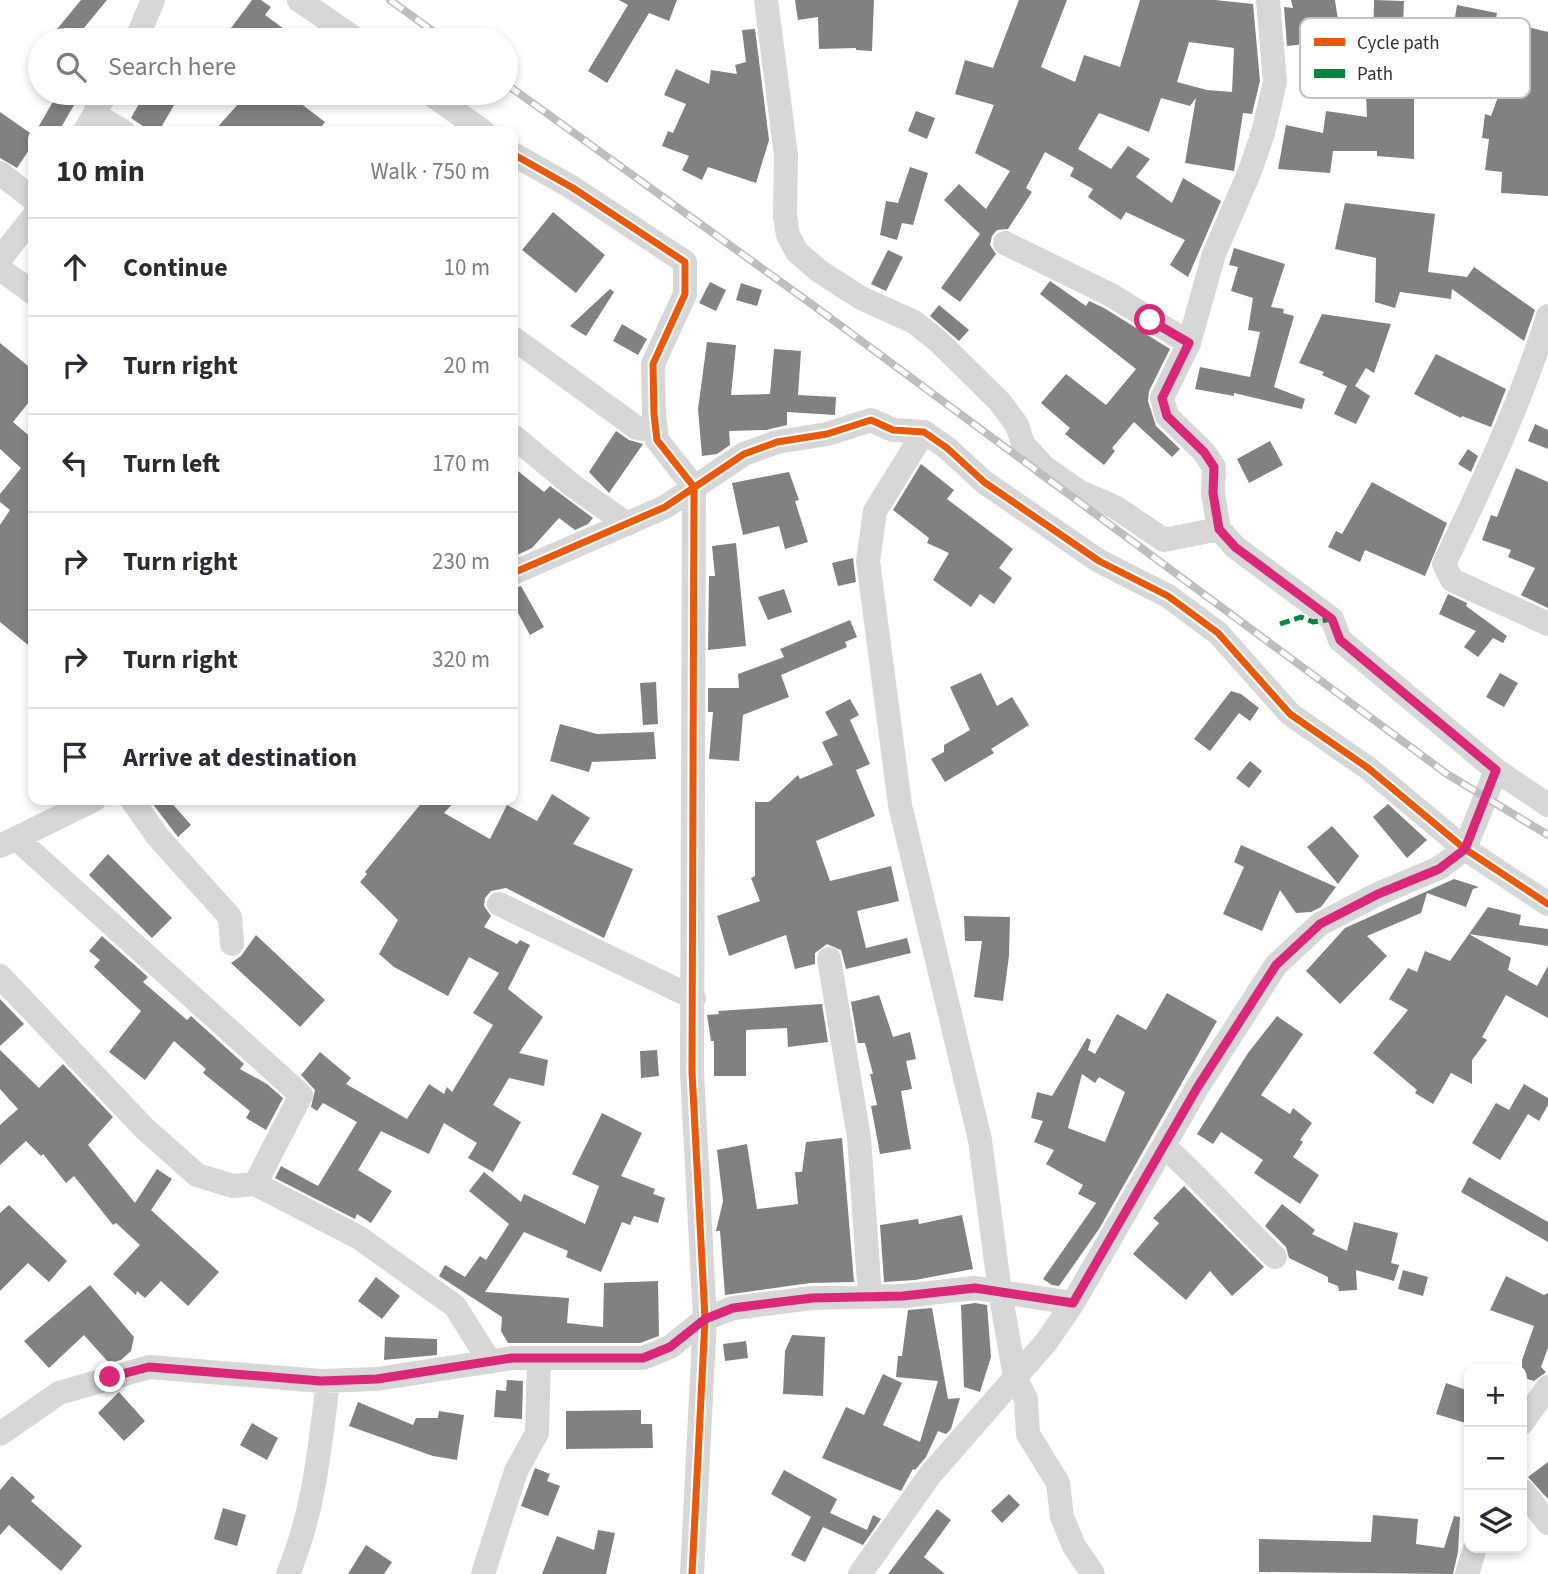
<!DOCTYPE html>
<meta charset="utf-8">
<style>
body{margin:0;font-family:"Source Sans 3",sans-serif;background:#f7f7f7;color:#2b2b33}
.controls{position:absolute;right:21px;bottom:21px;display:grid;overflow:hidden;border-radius:14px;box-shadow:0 4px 10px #0003}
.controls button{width:63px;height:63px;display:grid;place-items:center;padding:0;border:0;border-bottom:2px solid #e1e1e2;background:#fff;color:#2b2b33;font:35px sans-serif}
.stop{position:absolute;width:21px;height:21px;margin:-16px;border:5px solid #db2777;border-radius:50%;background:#fff}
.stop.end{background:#db2777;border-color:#fff;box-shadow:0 2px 7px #0008}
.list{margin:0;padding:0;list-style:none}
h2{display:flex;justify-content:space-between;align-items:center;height:91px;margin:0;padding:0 28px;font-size:30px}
h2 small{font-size:23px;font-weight:400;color:#7c7c81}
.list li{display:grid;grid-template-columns:46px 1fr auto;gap:21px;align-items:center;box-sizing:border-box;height:98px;padding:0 28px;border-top:2px solid #e1e1e2}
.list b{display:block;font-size:26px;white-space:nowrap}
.list em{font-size:23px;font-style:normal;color:#7c7c81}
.icon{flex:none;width:38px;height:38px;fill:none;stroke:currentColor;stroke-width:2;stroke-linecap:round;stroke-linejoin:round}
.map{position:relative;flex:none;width:1548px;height:1574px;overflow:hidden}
.search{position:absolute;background:#fff;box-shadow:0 4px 10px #0003;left:28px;top:28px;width:490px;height:77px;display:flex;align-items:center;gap:18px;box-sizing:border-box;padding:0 24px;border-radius:38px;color:#7c7c81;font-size:26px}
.panel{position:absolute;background:#fff;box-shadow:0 4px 10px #0003;left:28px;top:126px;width:490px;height:679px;border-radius:14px}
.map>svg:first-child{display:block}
.building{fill:#818181;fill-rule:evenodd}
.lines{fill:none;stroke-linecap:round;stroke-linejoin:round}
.minor{stroke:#d7d7d7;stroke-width:24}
.rail-casing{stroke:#bebebe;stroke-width:8}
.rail{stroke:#fff;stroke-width:5;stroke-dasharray:16;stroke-linecap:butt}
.quiet{stroke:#00873e;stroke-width:5;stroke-dasharray:10 5;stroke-linecap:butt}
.cycleway-casing{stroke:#fff;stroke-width:11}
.cycleway{stroke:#e8590c;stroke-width:7}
.route{stroke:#db2777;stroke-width:9}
.key{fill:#fff;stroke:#c2c2c2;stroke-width:2}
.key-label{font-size:19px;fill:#333}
</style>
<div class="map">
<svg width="1548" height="1574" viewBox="0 0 1548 1574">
<rect width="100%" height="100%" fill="#fff"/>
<path class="building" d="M81,0H107L74,40H48Z
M252,0H261L271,7L265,15L299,40H222Z
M619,0H677L669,21L649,13L607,83L588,71L628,5Z
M795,0H874L872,51L856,50V48L819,49L818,17L798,20Z
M1019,0H1067L1041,67L1075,82L1084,55L1120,67L1140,0H1215L1253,4L1260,81L1252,114L1243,113L1234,171L1185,163L1196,98L1190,106L1161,98L1149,132L1099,113L1078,149L1111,169L1128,146L1150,159L1136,177L1172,203L1183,178L1221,201L1188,277L1170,265L1185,240L1126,212L1121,220L1088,197L1093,189L1070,176L1074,168L1045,152L1026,188L1032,192L1008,229L997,230L992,236L990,245L996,254L960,302L941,288L980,234L944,200L959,184L986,209L1010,171L975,153L994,105L955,94L965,60L993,68ZM1189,42L1234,48L1232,92L1207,90L1177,82Z
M1291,0H1335L1338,20L1314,25L1315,43L1287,46L1284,7L1293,8Z
M1374,0L1404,1L1401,71H1414V159L1377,156V151H1333L1330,173L1278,169L1286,125L1323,133L1326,111L1367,117L1366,96H1372Z
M1457,5L1497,13L1484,91L1443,90Z
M1524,26L1548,32V196L1501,193L1502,172L1485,170L1489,139L1482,138L1485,114L1491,116Z
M755,29L769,140L756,183L708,167L702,180L682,170L689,156L662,146L668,131L673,133L686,104L664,95L676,69L709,84L711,70L737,74L735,65L746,62L742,30Z
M58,93H81L59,131H36Z
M145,93H181L159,131H150L131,118Z
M248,93H287L325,122L318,131H214Z
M916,111L935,118L927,139L908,131Z
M0,112L33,135V144L17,168L0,158Z
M910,167L928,173L913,225L902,223L897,240L880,235L886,201L898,203Z
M1345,203L1435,214L1428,272L1467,277L1474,267L1535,310L1524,341L1452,289L1451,299L1400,292L1395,308L1375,302L1376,258L1335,249Z
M553,212L605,255L576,293L522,250Z
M1234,248L1285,264L1271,307L1284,309L1283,313L1294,316L1274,387L1305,399L1302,409L1234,393V396L1195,389L1200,367L1250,377L1260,332L1248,330L1253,298L1231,291L1238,267L1229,265Z
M888,250L903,257L886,291L871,284Z
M1050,281L1086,306L1089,301L1104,308L1170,349L1149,391L1148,401L1156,426L1180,449L1172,457L1134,422L1112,448L1115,451L1104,465L1065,434L1070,428L1041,403L1066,374L1106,405L1136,369L1040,294Z
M710,282L726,290L716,311L699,303Z
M741,283L762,290L757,306L736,300Z
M610,289L614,292L586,336L570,326Z
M939,305L969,330L959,341L930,316Z
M1322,314L1391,324L1374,373L1366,368L1355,386L1370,396L1356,424L1334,414L1347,386L1322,375L1324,372L1299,363Z
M622,324L647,339L638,355L613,341Z
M707,342L736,345L731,395L770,394L774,349L801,351L798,395L836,397L835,415L787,412V425L766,430L729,431L730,445L717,454L702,456L698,409Z
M0,343L33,370V397L13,422L33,439V649L0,622V525L10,510L0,502V494L21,468L0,449Z
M1436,354L1506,389L1491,427L1462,416L1461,418L1414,394Z
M1535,424L1548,430V449L1528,441Z
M616,431L629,440L643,444L609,493L589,472Z
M1270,441L1283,465L1249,483L1237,459Z
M1468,449L1478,456L1471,472L1458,464Z
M921,464L954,490L947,499L1013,549L999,568L1012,578L994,604L980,594L971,607L933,580L949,553L927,543L929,538L893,510Z
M513,467L544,492L550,486L593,518L588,524L575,530L559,518L532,548L513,557Z
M1516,468L1548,482V608L1521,595L1535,568L1508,557L1511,550L1482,540L1491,515L1497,517Z
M789,472L799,500L795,501L808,542L785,549L779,526L743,535L732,483Z
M1372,482L1447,523L1425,576L1365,550L1360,562L1328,547L1336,531L1342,534Z
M736,543L746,646L708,650L709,576H715L712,546Z
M853,558L856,582L838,586L832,563Z
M521,586L544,627L530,635L513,604V588Z
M784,589L792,612L768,620L758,597Z
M1448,594L1467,603L1466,606L1507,636L1503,643L1493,638L1478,657L1464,647L1476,631L1439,614Z
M850,620L857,637L845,642L847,647L781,675L789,697L743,715L739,761L709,759L713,712H708V688H739L738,674L784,657L780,649Z
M981,673L997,706L1012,697L1029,725L991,749L994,753L945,782L931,759L944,752V745L970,730L950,687Z
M1500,673L1518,683L1504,707L1486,697Z
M656,682L658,724L643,725L640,683Z
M1231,691L1241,694L1259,708L1250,721L1239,713L1210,751L1194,739Z
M850,699L859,715L850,720L870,764L856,770L875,816L816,841L830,881L891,866L899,901L857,911L866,948L907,938L911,953L846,969L841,950L827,944L815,953V964L795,969L786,935L729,956L717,916L760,901L751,878L755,876V802H769L798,775L800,779L833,765L822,742L838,735L825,712Z
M560,724L597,734L654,732L656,759L592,762L589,772L550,761Z
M1250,761L1262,771L1249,788L1236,778Z
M552,794L590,818L573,844L633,869L604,938L506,888L491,891L485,898L484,906L491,916L484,927L517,944L520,940L530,945L508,989L543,1017L519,1053L548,1060L544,1086L509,1078L493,1105L521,1122L493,1172L468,1158L477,1143L444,1123L429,1154L381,1131L358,1170L392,1191L371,1223L357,1214L355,1219L275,1178L281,1166L318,1186L357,1122L323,1103L317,1111L311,1107L315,1090L301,1075L320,1052L351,1078L346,1084L407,1119L429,1084L444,1094L447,1087L452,1092L493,1025L473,1013L499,973L469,957L448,996L394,967L379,954L398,920L360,882L367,874L365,872L424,800H456L444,813L490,839L507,805L537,821Z
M157,800H169L191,825L178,837L152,803Z
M1388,804L1427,840L1407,858L1373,817Z
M1332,826L1359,856L1338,884L1307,847Z
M1241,845L1336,887L1321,907L1311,912L1296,913L1280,890L1262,931L1223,914L1244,867L1234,862Z
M108,854L172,918L152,938L89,875Z
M1454,879L1479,887L1473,889L1466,907L1427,893L1421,913L1367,936L1387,956L1340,1004L1306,971L1345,928Z
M1488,907L1521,915L1519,925L1548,929V946L1469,934L1511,958L1508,970L1537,986L1548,966V1018L1506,995L1482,1037L1487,1040L1472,1060V1084L1451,1073L1433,1104L1415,1093L1417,1090L1373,1053L1408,1010L1389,999L1408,968L1417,972L1425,951L1450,961Z
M964,916L1010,917L1009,956L1003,1001L974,997L982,941H965Z
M256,935L325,1000L300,1027L231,963L241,956Z
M102,936L148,977L143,982L187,1020L191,1016L244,1064L240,1069L267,1084L283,1098L266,1130L246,1118L250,1111L203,1073L206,1069L174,1041L145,1080L109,1052L141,1011L94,967L100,960L89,951Z
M1167,993L1217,1021L1099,1229L1059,1286L1052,1285L1043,1279L1096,1203L1078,1194L1083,1185L1046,1164L1054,1150L1034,1142L1043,1121L1031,1118L1037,1092L1052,1096L1087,1038L1091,1040L1088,1050L1095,1054L1117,1014L1146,1030ZM1082,1074L1095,1083L1099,1077L1125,1092L1105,1142L1068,1128Z
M879,995L893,1037L910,1032L916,1059L906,1061L912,1089L901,1091L911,1149L880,1154L871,1106L877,1105L870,1074H873L865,1043H858L851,1002Z
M0,999L24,1024L0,1046Z
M822,1004L828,1042L788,1047L787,1028L746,1030V1076H714V1041H711L707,1015L719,1014L718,1011Z
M1277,1016L1303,1034L1261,1095L1290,1114L1293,1108L1312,1123L1300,1140L1303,1142L1293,1157L1319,1175L1300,1204L1254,1173L1263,1160L1221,1132L1213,1144L1197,1134L1248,1053Z
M0,1050L39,1088L63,1064L113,1117L88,1145L135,1203L157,1169L172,1179L151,1210L219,1272L188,1306L161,1281L145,1298L137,1291L136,1295L113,1274L140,1245L116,1223L113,1225L74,1176L66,1183L43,1154L41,1156L26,1141L0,1165V1125L18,1109L0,1089Z
M657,1050L659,1076L641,1078L640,1051Z
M1524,1084L1548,1098V1105L1539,1121L1528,1114L1500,1160L1472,1143L1496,1103L1509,1110Z
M602,1113L642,1133L621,1176L655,1189L653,1194L665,1198L658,1223L634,1216L630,1225L622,1222L601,1272L566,1257L568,1251L524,1232L485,1292L569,1298L567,1323L603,1327L604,1283L658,1281L659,1336L640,1343H508L501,1331L502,1317L439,1276L445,1265L465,1277L480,1256L486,1260L509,1224L469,1191L484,1172L521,1202L524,1194L585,1224L599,1186L572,1174Z
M842,1138L854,1282L810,1283L725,1295L720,1231H716L723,1201L717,1150L747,1144L757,1209L798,1204L795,1172H802L806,1142Z
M1469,1177L1548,1222V1242L1461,1192Z
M1184,1186L1264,1267L1232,1296L1210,1271L1186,1300L1133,1254L1159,1223L1153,1218Z
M1282,1204L1315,1230L1312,1234L1347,1251L1354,1222L1398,1233L1391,1263L1399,1265L1394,1281L1356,1270L1357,1290L1339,1291L1338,1286L1328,1282V1277L1289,1258L1286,1247L1265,1226Z
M9,1205L67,1261L49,1282L28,1263L0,1291V1213Z
M962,1215L973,1269L915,1280L884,1282L880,1225L918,1219L919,1224Z
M1403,1270L1428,1277L1423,1296L1398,1289Z
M1506,1276L1544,1295L1548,1293V1348L1541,1367L1546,1372L1534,1381L1522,1377V1360L1534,1326L1490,1310Z
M376,1277L400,1296L382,1319L358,1301Z
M90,1285L134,1337L131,1351L121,1360L109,1363L84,1335L49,1368L24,1341Z
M975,1303L987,1305L991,1357L980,1392L964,1387L961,1305Z
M932,1308L948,1399L960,1398L951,1429L946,1434L938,1431L926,1457L915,1470L913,1469L901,1491L822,1458L846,1407L864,1415L883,1374L902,1383L883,1425L920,1442L938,1381L896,1377L898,1356H902L908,1310Z
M792,1335L825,1337L823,1396L783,1394L785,1351Z
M385,1337L437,1339V1355L384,1360Z
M746,1341L748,1358L725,1361L723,1344Z
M507,1380L523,1381L522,1419L494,1417L496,1390L506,1391Z
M1446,1383L1469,1391V1424L1436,1414Z
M119,1392L145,1421L124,1441L98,1413Z
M358,1402L413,1425L416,1418H438L439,1411L464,1415L457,1460L433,1456L349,1426Z
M641,1410V1424H652L653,1448L566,1449V1411Z
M252,1423L278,1438L267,1460L240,1445Z
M1548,1462V1499L1528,1477Z
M535,1468L550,1474L547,1481L560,1486L548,1516L521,1506Z
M784,1470L837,1499L830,1513L867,1530L873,1515L881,1519L863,1545L823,1527L805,1562L791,1555L811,1517L771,1494Z
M12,1476L35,1497L31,1501L82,1546L61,1571L9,1525L0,1535V1490Z
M1009,1494L1020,1505L1002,1523L991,1511Z
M223,1508L246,1515L237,1546L214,1539Z
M937,1509L951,1520L924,1557L945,1574H888Z
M1373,1515L1418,1519L1416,1544L1444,1548L1454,1516L1460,1517L1458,1552L1453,1574L1259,1572V1539L1371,1542Z
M598,1530L615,1533L606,1574H542L557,1536L594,1550Z
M366,1545L392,1562L384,1574H348Z"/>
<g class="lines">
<path class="minor" d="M299,0L357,40
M766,0L786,155L785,216L788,235L797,252L819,271L861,298L914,322L937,340L1000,402L1017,425L1023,444L1044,467L1080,492L1115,507L1164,540L1219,529L1235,547L1332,619L1340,640L1496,770L1548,805
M136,40L153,0
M429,93L483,131
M95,115L123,131
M85,131L106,93
M513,154L573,188L685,262V294L653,364L654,414L657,440L694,487L692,1072L705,1319L692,1574
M0,173L33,199
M1005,243L1111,295L1189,343
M0,259L33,217
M0,269L33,293
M1548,316C1521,402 1483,483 1444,564L1452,580L1548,624
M513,338L637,428L656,431
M924,432L875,511L868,561L900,805L980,1140L1000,1292L1015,1377L1026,1399L1028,1434L1058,1483L1062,1517L1074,1546L1093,1574
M513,436L573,486L627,524
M1219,529L1213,493L1214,467L1204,452L1167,416L1162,398L1189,343L1214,254L1250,171L1263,133L1275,82L1268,0
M513,573L665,507L744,454L777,442L827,434L871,420L893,430L924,432L947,448L984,482L1099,561L1168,596L1218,633L1290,714L1368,768L1465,849L1548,904
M132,800L158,837L230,917L232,944
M16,838L301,1095L255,1184
M0,846L94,800
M499,904L694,998
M829,959L859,1137L870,1297
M0,976L144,1128L197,1175L233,1186L255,1184L358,1237L455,1306L490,1362
M1164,1146C1203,1181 1237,1221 1275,1257
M1522,1423L1548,1387
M0,1434L59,1393L149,1367L321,1381L377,1379L512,1358H643L670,1347L705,1319L733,1308L812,1298L903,1296L975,1288L1073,1303
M1522,1490L1548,1523
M288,1574C314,1512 320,1447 328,1381
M483,1574L516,1471L537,1433L539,1358
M860,1574L930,1475L1047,1341L1073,1303L1197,1088L1276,965L1320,924L1378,894L1439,868L1465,849L1496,770
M1467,1574L1475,1548"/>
<defs>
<path id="rail" d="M390,0L445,40
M506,84L806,300L1447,774L1548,835"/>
</defs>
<use href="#rail" class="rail-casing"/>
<use href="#rail" class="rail"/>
<path class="quiet" d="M1280,624L1301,617L1313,622L1332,619"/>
<defs>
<path id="cycleway" d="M513,154L573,188L685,262V294L653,364L654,414L657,440L694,487L692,1072L705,1319L692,1574
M513,573L665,507L744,454L777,442L827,434L871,420L893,430L924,432L947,448L984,482L1099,561L1168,596L1218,633L1290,714L1368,768L1465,849L1548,904"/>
</defs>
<use href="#cycleway" class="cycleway-casing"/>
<use href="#cycleway" class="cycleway"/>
</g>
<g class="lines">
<path class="route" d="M110,1377L149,1367L321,1381L377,1379L512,1358H643L670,1347L705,1319L733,1308L812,1298L903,1296L975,1288L1073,1303L1197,1088L1276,965L1320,924L1378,894L1439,869L1465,849L1496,770L1340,640L1332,619L1235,547L1219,529L1213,493L1214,467L1204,452L1167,416L1162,398L1189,343L1150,320"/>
</g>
<rect x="1300" y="18" width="230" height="80" rx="10" class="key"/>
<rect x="1314" y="38" width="31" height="8" fill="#e8590c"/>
<rect x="1314" y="69" width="31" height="9" fill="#00873e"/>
<g class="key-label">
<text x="1357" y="49">Cycle path</text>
<text x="1357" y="80">Path</text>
</g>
</svg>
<div class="controls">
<button>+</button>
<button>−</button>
<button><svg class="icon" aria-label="layers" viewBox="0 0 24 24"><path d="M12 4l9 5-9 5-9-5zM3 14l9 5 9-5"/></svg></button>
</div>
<div class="stop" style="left:1150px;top:320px"></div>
<div class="stop end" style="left:110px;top:1377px"></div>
<div class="search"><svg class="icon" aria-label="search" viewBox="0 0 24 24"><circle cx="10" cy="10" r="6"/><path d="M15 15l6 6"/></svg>Search here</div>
<section class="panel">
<h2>10 min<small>Walk · 750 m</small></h2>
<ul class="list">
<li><svg class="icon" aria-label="ahead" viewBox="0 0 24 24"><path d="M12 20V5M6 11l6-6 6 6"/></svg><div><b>Continue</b></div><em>10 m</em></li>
<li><svg class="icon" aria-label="right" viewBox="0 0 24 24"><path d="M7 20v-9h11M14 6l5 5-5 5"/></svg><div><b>Turn right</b></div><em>20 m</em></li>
<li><svg class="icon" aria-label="left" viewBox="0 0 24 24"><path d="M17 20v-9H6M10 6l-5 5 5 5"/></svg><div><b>Turn left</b></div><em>170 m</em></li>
<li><svg class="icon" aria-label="right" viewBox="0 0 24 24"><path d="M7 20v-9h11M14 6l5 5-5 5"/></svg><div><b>Turn right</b></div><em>230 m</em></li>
<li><svg class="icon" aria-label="right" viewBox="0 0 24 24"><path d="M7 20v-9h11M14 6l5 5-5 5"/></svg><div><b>Turn right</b></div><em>320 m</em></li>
<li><svg class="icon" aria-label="arrive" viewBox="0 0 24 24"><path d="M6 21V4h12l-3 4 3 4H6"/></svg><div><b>Arrive at destination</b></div></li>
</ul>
</section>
</div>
